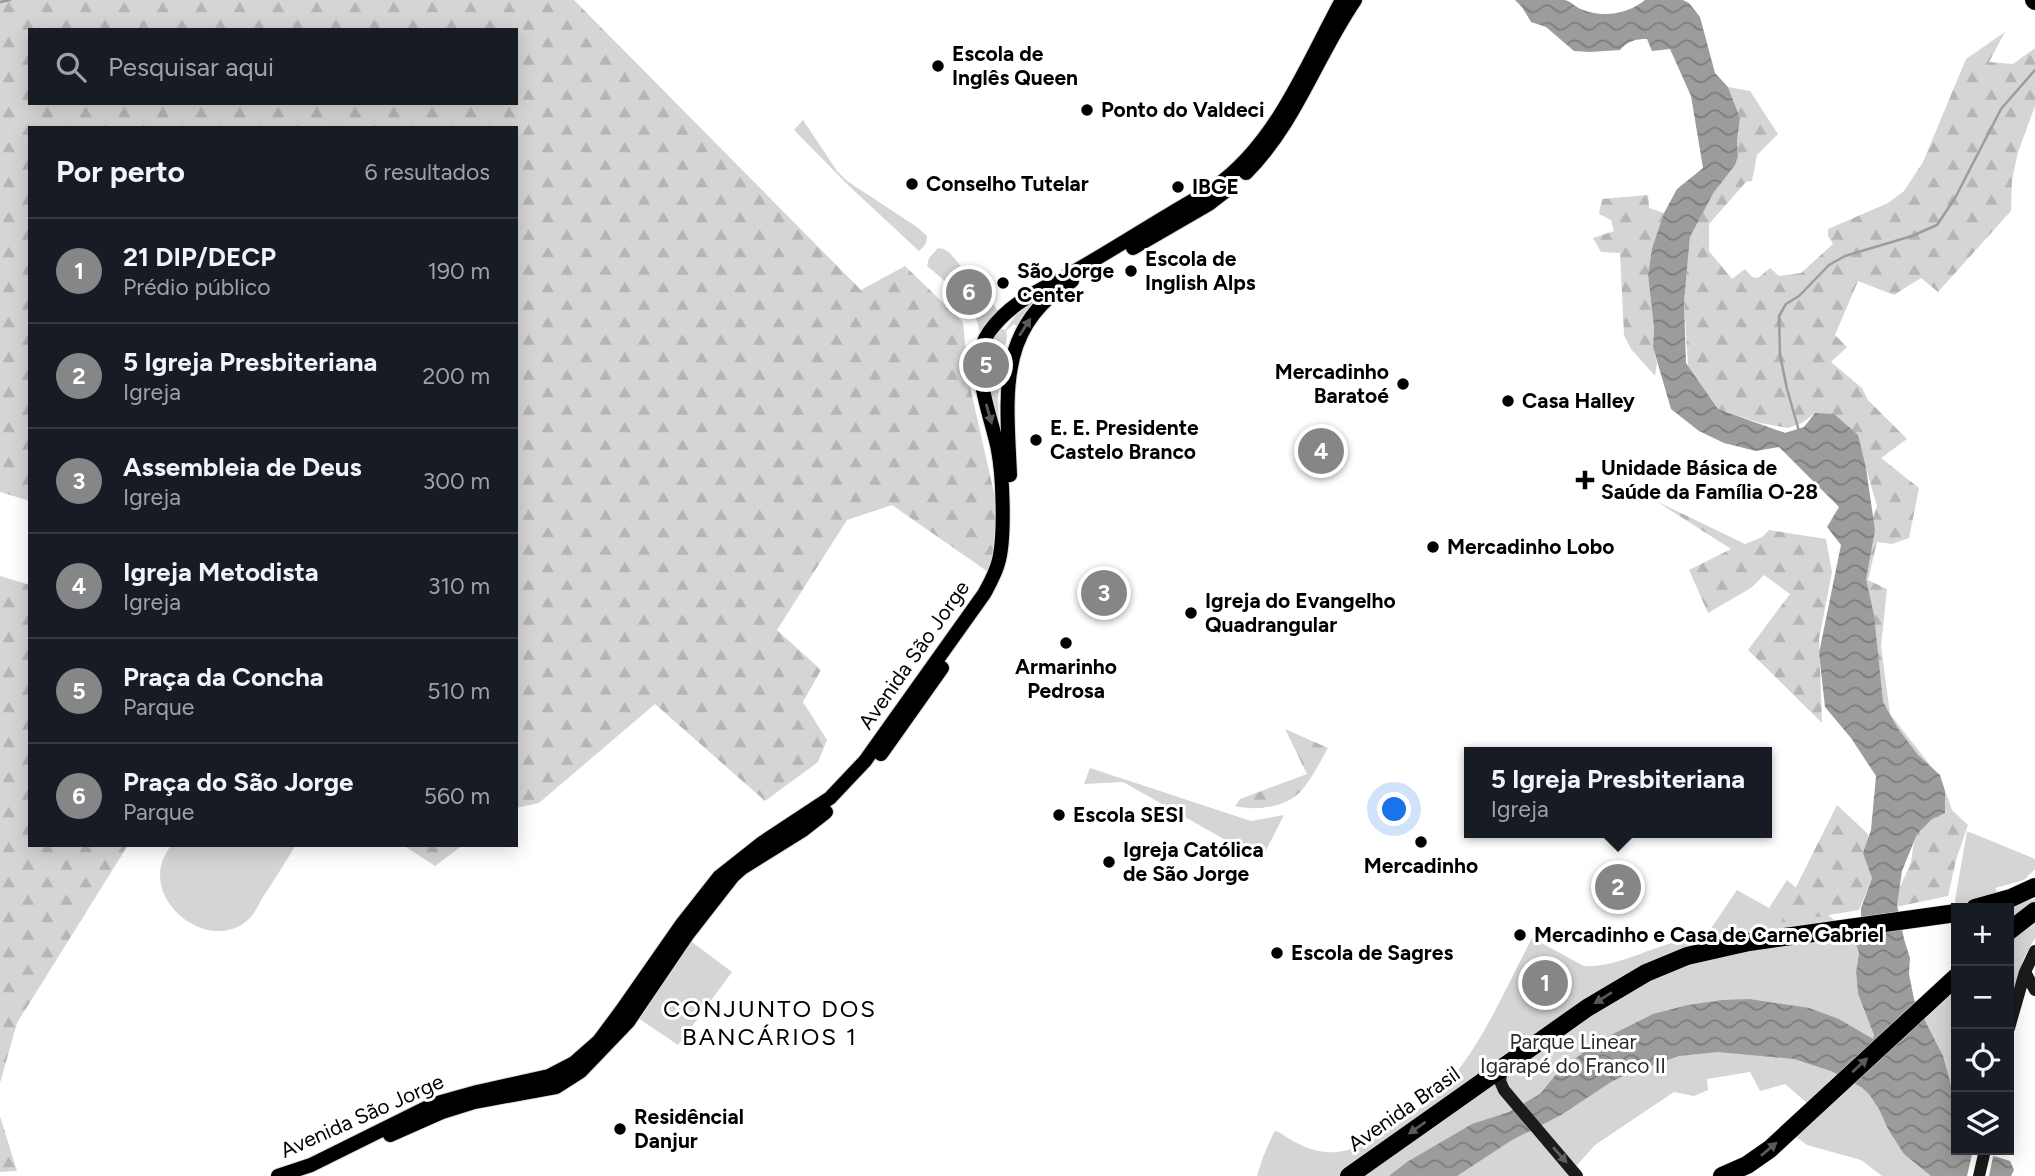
<!DOCTYPE html>
<html lang="pt">
<meta charset="utf-8">
<style>
body{margin:0;font-family:Figtree,sans-serif;background:#242831;color:#f1f3f6}
.controls{position:absolute;right:21px;bottom:21px;display:grid;overflow:hidden;border-radius:0px;box-shadow:0 4px 18px #0003}
.controls button{width:63px;height:63px;display:grid;place-items:center;padding:0;border:0;border-bottom:2px solid #363941;background:#171b24;color:#f1f3f6;font:35px sans-serif}
.you{position:absolute;left:1395px;top:810px;width:24px;height:24px;margin:-18px;border:5px solid #fff;border-radius:50%;background:#1a73e8;box-shadow:0 0 0 10px #1a73e833}
.badge{display:grid;place-items:center;width:46px;height:46px;border-radius:50%;background:#858687;color:#fff;font-size:23px;font-weight:700}
.pin{position:absolute;translate:-50% -50%;border:4px solid #fff;box-shadow:0 2px 7px #0006}
.popup{position:absolute;left:1464px;top:747px;width:308px;height:91px;box-sizing:border-box;display:grid;place-content:center;border-radius:0px;background:#171b24;filter:drop-shadow(0 2px 5px #0005);font-size:23px;white-space:nowrap;color:#9ea1a6}
.popup b{font-size:26px;color:#f1f3f6}
.popup::after{content:'';position:absolute;left:50%;top:100%;margin-left:-14px;border:14px solid transparent;border-top-color:#171b24}
.list{margin:0;padding:0;list-style:none}
h2{display:flex;justify-content:space-between;align-items:center;height:91px;margin:0;padding:0 28px;font-size:30px}
h2 small{font-size:23px;font-weight:400;color:#9ea1a6}
.list li{display:grid;grid-template-columns:46px 1fr auto;gap:21px;align-items:center;box-sizing:border-box;height:105px;padding:0 28px;border-top:2px solid #363941}
.list b{display:block;font-size:26px;white-space:nowrap}
.list p{margin:0;font-size:23px;white-space:nowrap;color:#9ea1a6}
.list em{font-size:23px;font-style:normal;color:#9ea1a6}
.icon{flex:none;width:38px;height:38px;fill:none;stroke:currentColor;stroke-width:2;stroke-linecap:round;stroke-linejoin:round}
.map{position:relative;flex:none;width:2035px;height:1176px;overflow:hidden}
.search{position:absolute;background:#171b24;box-shadow:0 4px 18px #0003;left:28px;top:28px;width:490px;height:77px;display:flex;align-items:center;gap:18px;box-sizing:border-box;padding:0 24px;border-radius:0px;color:#9ea1a6;font-size:26px}
.panel{position:absolute;background:#171b24;box-shadow:0 4px 18px #0003;left:28px;top:126px;width:490px;height:721px;border-radius:0px}
.map>svg:first-child{display:block}
.green{fill:#d5d5d5}
.forest{fill:url(#forest-firs);fill-rule:evenodd}
.water{fill:url(#water-waves)}
.pier{fill:#fff}
.lines{fill:none;stroke-linecap:round;stroke-linejoin:round}
.stream{stroke:#9c9c9c;stroke-width:2.5}
.primary-casing{stroke:#dbdbdb;stroke-width:16}
.highway-casing{stroke:#dbdbdb;stroke-width:19}
.secondary{stroke:#1b1b1b;stroke-width:12}
.primary{stroke:#000;stroke-width:14}
.highway{stroke:#000;stroke-width:18}
.oneway{fill:#595959}
.oneway2{fill:#5f5f5f}
.poi-dot{fill:#000;stroke:#fff;stroke-width:2.5}
.labels{text-anchor:middle;stroke-width:6;stroke-linejoin:round;paint-order:stroke}
.poi-label{font-size:21px;font-weight:bold;fill:#000;stroke:#fff;text-anchor:start}
.street-label{font-size:21px;fill:#000;stroke:#fff}
.park-label{font-size:21px;fill:#2c2c2c;stroke:#fff}
.quarter-label{font-size:24px;letter-spacing:2px;fill:#000;stroke:#fff}
</style>
<div class="map">
<svg width="2035" height="1176" viewBox="0 0 2035 1176">
<defs>
<pattern id="forest-firs" width="22" height="20" patternUnits="userSpaceOnUse" patternTransform="scale(1.75)"><rect width="22" height="20" fill="#d5d5d5"/><path d="M5 1l3.5 6h-7zM16 11l3.5 6h-7z" fill="#b5b5b5"/></pattern>
<pattern id="water-waves" width="16" height="10" patternUnits="userSpaceOnUse" patternTransform="scale(1.75)"><rect width="16" height="10" fill="#9c9c9c"/><path d="M0 5q4-4 8 0t8 0" fill="none" stroke="#7d7d7d"/></pattern>
</defs>
<rect width="100%" height="100%" fill="#fff"/>
<path class="green" d="M803,120L837,171L847,181L917,227L927,236C927,243 925,246 919,251L848,185L794,130Z
M938,248L943,249L949,252L1000,313L981,337C979,330 978,321 974,315C963,295 944,280 927,266L929,258Z
M1047,291L1018,328L1014,324L1006,331C1009,341 1004,350 996,356L995,367L1000,368L998,396L999,437L984,364L993,367L994,355L988,347L999,328L1005,330L1016,315Z
M1090,768L1251,821L1284,815L1261,860L1123,782L1084,784Z
M1967,831L2035,859V869L2024,880L1995,888L2004,905L2035,899V938L2023,960L2009,1010V908H1957L1955,900Z
M171,845H296C284,864 273,882 261,900C258,906 254,914 250,918C217,951 160,916 160,875C160,863 165,855 171,845Z
M1787,880L1854,937L1859,953L1856,972L1858,994L1874,1035L1873,1039L1807,1103L1785,1084L1760,1091L1750,1072L1707,1079L1708,1090L1694,1096L1674,1092L1595,1145L1571,1172L1573,1176H1257L1263,1157L1274,1132L1277,1131C1324,1163 1348,1157 1394,1126C1410,1115 1428,1104 1441,1090C1481,1049 1505,989 1532,938L1584,966C1618,968 1651,946 1685,940L1691,932L1703,940L1737,890L1769,908Z
M688,939L732,972L678,1045L635,1016Z
M1956,990V1150L1943,1176H1882L1861,1160L1807,1145L1796,1137Z"/>
<path class="forest" d="M0,0H574L861,290L905,266L963,322L969,382L999,515L991,574L892,505L847,520L777,630L821,670L803,702L827,740L818,762L765,801L655,704L539,803L516,808V128H30V501L0,492ZM30,30H516V103H30Z
M2005,32L1989,62L2013,64L2035,48V106L2018,152L2012,180L2011,211L1938,292L1921,278L1894,295L1858,281L1835,335L1847,347L1831,362L1862,388L1868,400L1907,439L1881,458L1919,488L1909,538L1892,544L1877,542L1868,580L1887,589L1881,646L1890,714L1941,779L1952,810L1968,825L1956,860L1948,896L1891,908L1911,862L1920,801L1864,730L1855,572L1877,506L1866,468L1815,413L1802,423L1788,428L1760,423L1718,409L1688,366L1684,302L1690,237L1714,192L1738,156L1737,141L1740,118L1728,87L1750,91L1778,134L1757,155L1752,181L1746,182L1709,224V251L1732,279L1745,269L1752,277L1758,278L1770,268L1779,276L1801,273L1833,244L1828,236V229L1888,203L1904,191L1923,162L1966,59Z
M1648,195L1649,208L1664,213L1652,248L1648,275L1654,328L1653,347L1657,363L1655,376L1631,349L1624,335L1620,253L1601,252L1593,238L1614,231L1611,220L1599,214L1602,199Z
M1656,501L1745,544L1762,537L1769,530L1826,539L1832,572L1819,639L1822,723L1748,650L1790,594L1764,575L1751,588L1708,613L1689,570L1731,549Z
M0,576L30,585V845H128L17,1023L0,1083Z
M1285,729L1328,748C1320,762 1312,778 1302,790C1286,808 1256,811 1235,806L1240,799L1307,774Z
M1837,805L1866,832L1879,852L1876,868L1859,910L1781,923L1796,887Z
M403,845H463L435,866Z
M0,1116L17,1171L0,1172Z"/>
<path class="water" d="M1515,0C1531,0 1549,0 1565,0C1571,1 1576,8 1583,10C1603,18 1628,14 1645,0H1683L1689,3L1700,17L1715,73L1728,87L1740,118L1737,141L1738,156L1735,165L1714,192L1690,237L1684,302L1686,363L1718,409L1785,433L1804,427L1815,413L1834,414L1858,435L1866,468L1875,530L1866,579L1874,615L1883,702L1897,727L1918,755L1940,775L1945,791V813L1932,819L1917,834L1902,871L1897,905L1904,939L1910,958L1909,974L1914,999L1943,1056L1956,1104V1150H1982L1984,1153L2010,1161L2014,1170L2011,1176H1931L1904,1154L1888,1129L1879,1109L1869,1094L1861,1087L1831,1071L1794,1059L1718,1052L1679,1056L1627,1074L1611,1082L1561,1115L1512,1140L1457,1176H1389L1407,1162L1472,1124L1509,1112L1540,1094L1559,1071L1584,1052L1599,1041L1653,1014L1688,1005L1722,1000L1749,999L1809,1008L1839,1019L1873,1039L1874,1035L1858,994L1856,972L1859,953L1854,937L1861,919V908L1872,878L1863,853L1871,830L1876,776L1851,738L1825,707L1819,653L1841,545L1827,527L1839,507L1779,447L1756,451L1724,443L1699,431L1671,409L1653,347L1654,328L1648,275L1652,248L1664,213L1677,189L1703,168L1691,96L1670,49L1652,51L1647,39C1635,39 1628,41 1620,50L1590,52L1574,51L1546,27L1531,22L1522,7Z"/>
<path class="pier" d="M1973,1150H1986L1994,1152L1989,1176H1967Z"/>
<g class="lines">
<path class="stream" d="M0,2L10,0
M1799,431L1787,389L1780,355L1779,316L1786,304L1799,296L1829,265L1845,256L1912,236L1937,225L1955,198L2001,109L2035,70"/>
<defs>
<path id="primary" d="M1246,173C1296,123 1316,57 1355,0
M1133,248L1209,204L1231,187
M1010,475C1007,399 995,326 1072,281
M881,754L942,668
M390,1135L442,1112L474,1102L556,1087L581,1071L628,1022L687,935L733,876L742,868L803,830L826,812
M278,1176L311,1165L434,1104L477,1092L549,1076L574,1063L599,1041L622,1010L682,924L719,877L762,843L830,798L865,761L984,594C990,583 996,573 999,560C1005,535 1003,476 998,450C992,417 967,363 989,332C1011,301 1043,289 1075,271C1107,253 1138,233 1170,214C1188,203 1207,193 1224,180C1280,135 1308,62 1342,0"/>
<path id="highway" d="M2034,0L2035,1
M1975,908L2011,898L2035,887
M2009,931L2035,911
M1349,1176L1587,1008L1646,973L1687,956L1749,942L1956,913
M1722,1176L1747,1165L1770,1149L1956,977"/>
</defs>
<use href="#primary" class="primary-casing"/>
<use href="#highway" class="highway-casing"/>
<path class="secondary" d="M2025,972L2035,990
M2009,1028L2025,972L2035,951
M1502,1068L1500,1081L1504,1090L1577,1176
M1979,1176L1985,1150"/>
<use href="#primary" class="primary"/>
<use href="#highway" class="highway"/>
</g>
<defs><path id="oneway-solid" d="M-6-.8H1V-3.2L6.5 0L1 3.2V.8H-6Z" transform="scale(1.75)"/></defs>
<g class="oneway">
<use href="#oneway-solid" transform="translate(1025 327) rotate(-57)"/>
<use href="#oneway-solid" transform="translate(989 414) rotate(74)"/>
<use href="#oneway-solid" transform="translate(1603 998) rotate(148)"/>
<use href="#oneway-solid" transform="translate(1860 1065) rotate(-43)"/>
<use href="#oneway-solid" transform="translate(1417 1128) rotate(145)"/>
<use href="#oneway-solid" transform="translate(1769 1149) rotate(-40)"/>
</g>
<use class="oneway2" href="#oneway-solid" transform="translate(1560 1155) rotate(49)"/>
<g class="poi-dot">
<circle cx="938" cy="66" r="7"/>
<circle cx="1087" cy="110" r="7"/>
<circle cx="912" cy="184" r="7"/>
<circle cx="1178" cy="187" r="7"/>
<circle cx="1131" cy="271" r="7"/>
<circle cx="1003" cy="283" r="7"/>
<circle cx="1403" cy="384" r="7"/>
<circle cx="1508" cy="401" r="7"/>
<circle cx="1036" cy="440" r="7"/>
<path d="M1581.5 469.5h7v7h7v7h-7v7h-7v-7h-7v-7h7z"/>
<circle cx="1433" cy="547" r="7"/>
<circle cx="1191" cy="613" r="7"/>
<circle cx="1066" cy="643" r="7"/>
<circle cx="1059" cy="815" r="7"/>
<circle cx="1421" cy="842" r="7"/>
<circle cx="1109" cy="862" r="7"/>
<circle cx="1520" cy="935" r="7"/>
<circle cx="1277" cy="953" r="7"/>
<circle cx="620" cy="1129" r="7"/>
</g>
<g class="labels">
<g class="poi-label">
<text x="952" y="61">Escola de<tspan x="952" dy="24">Inglês Queen</tspan></text>
<text x="1101" y="117">Ponto do Valdeci</text>
<text x="926" y="191">Conselho Tutelar</text>
<text x="1192" y="194">IBGE</text>
<text x="1145" y="266">Escola de<tspan x="1145" dy="24">Inglish Alps</tspan></text>
<text x="1017" y="278">São Jorge<tspan x="1017" dy="24">Center</tspan></text>
<text x="1389" y="379" text-anchor="end">Mercadinho<tspan x="1389" dy="24">Baratoé</tspan></text>
<text x="1522" y="408">Casa Halley</text>
<text x="1050" y="435">E. E. Presidente<tspan x="1050" dy="24">Castelo Branco</tspan></text>
<text x="1601" y="475">Unidade Básica de<tspan x="1601" dy="24">Saúde da Família O-28</tspan></text>
<text x="1447" y="554">Mercadinho Lobo</text>
<text x="1205" y="608">Igreja do Evangelho<tspan x="1205" dy="24">Quadrangular</tspan></text>
<text x="1066" y="674" text-anchor="middle">Armarinho<tspan x="1066" dy="24">Pedrosa</tspan></text>
<text x="1073" y="822">Escola SESI</text>
<text x="1123" y="857">Igreja Católica<tspan x="1123" dy="24">de São Jorge</tspan></text>
<text x="1421" y="873" text-anchor="middle">Mercadinho</text>
<text x="1534" y="942">Mercadinho e Casa de Carne Gabriel</text>
<text x="1291" y="960">Escola de Sagres</text>
<text x="634" y="1124">Residêncial<tspan x="634" dy="24">Danjur</tspan></text>
</g>
<g class="street-label">
<text transform="translate(914 655) rotate(-55)" y="7">Avenida São Jorge</text>
<text transform="translate(1404 1109) rotate(-35)" y="7">Avenida Brasil</text>
<text transform="translate(362 1116) rotate(-24)" y="7">Avenida São Jorge</text>
</g>
<g class="park-label">
<text x="1573" y="1049">Parque Linear<tspan x="1573" dy="24">Igarapé do Franco II</tspan></text>
</g>
<g class="quarter-label">
<text x="770" y="1017">CONJUNTO DOS<tspan x="770" dy="28">BANCÁRIOS 1</tspan></text>
</g>
</g>
</svg>
<div class="controls">
<button>+</button>
<button>−</button>
<button><svg class="icon" aria-label="locate" viewBox="0 0 24 24"><circle cx="12" cy="12" r="6"/><path d="M12 2v4M12 18v4M2 12h4M18 12h4"/></svg></button>
<button><svg class="icon" aria-label="layers" viewBox="0 0 24 24"><path d="M12 4l9 5-9 5-9-5zM3 14l9 5 9-5"/></svg></button>
</div>
<div class="you"></div>
<div class="pin badge" style="left:1545px;top:983px">1</div>
<div class="pin badge" style="left:1618px;top:887px">2</div>
<div class="popup"><b>5 Igreja Presbiteriana</b>Igreja</div>
<div class="pin badge" style="left:1104px;top:593px">3</div>
<div class="pin badge" style="left:1321px;top:451px">4</div>
<div class="pin badge" style="left:986px;top:365px">5</div>
<div class="pin badge" style="left:969px;top:292px">6</div>
<div class="search"><svg class="icon" aria-label="search" viewBox="0 0 24 24"><circle cx="10" cy="10" r="6"/><path d="M15 15l6 6"/></svg>Pesquisar aqui</div>
<section class="panel">
<h2>Por perto<small>6 resultados</small></h2>
<ul class="list">
<li><span class="badge">1</span><div><b>21 DIP/DECP</b><p>Prédio público</p></div><em>190 m</em></li>
<li><span class="badge">2</span><div><b>5 Igreja Presbiteriana</b><p>Igreja</p></div><em>200 m</em></li>
<li><span class="badge">3</span><div><b>Assembleia de Deus</b><p>Igreja</p></div><em>300 m</em></li>
<li><span class="badge">4</span><div><b>Igreja Metodista</b><p>Igreja</p></div><em>310 m</em></li>
<li><span class="badge">5</span><div><b>Praça da Concha</b><p>Parque</p></div><em>510 m</em></li>
<li><span class="badge">6</span><div><b>Praça do São Jorge</b><p>Parque</p></div><em>560 m</em></li>
</ul>
</section>
</div>
